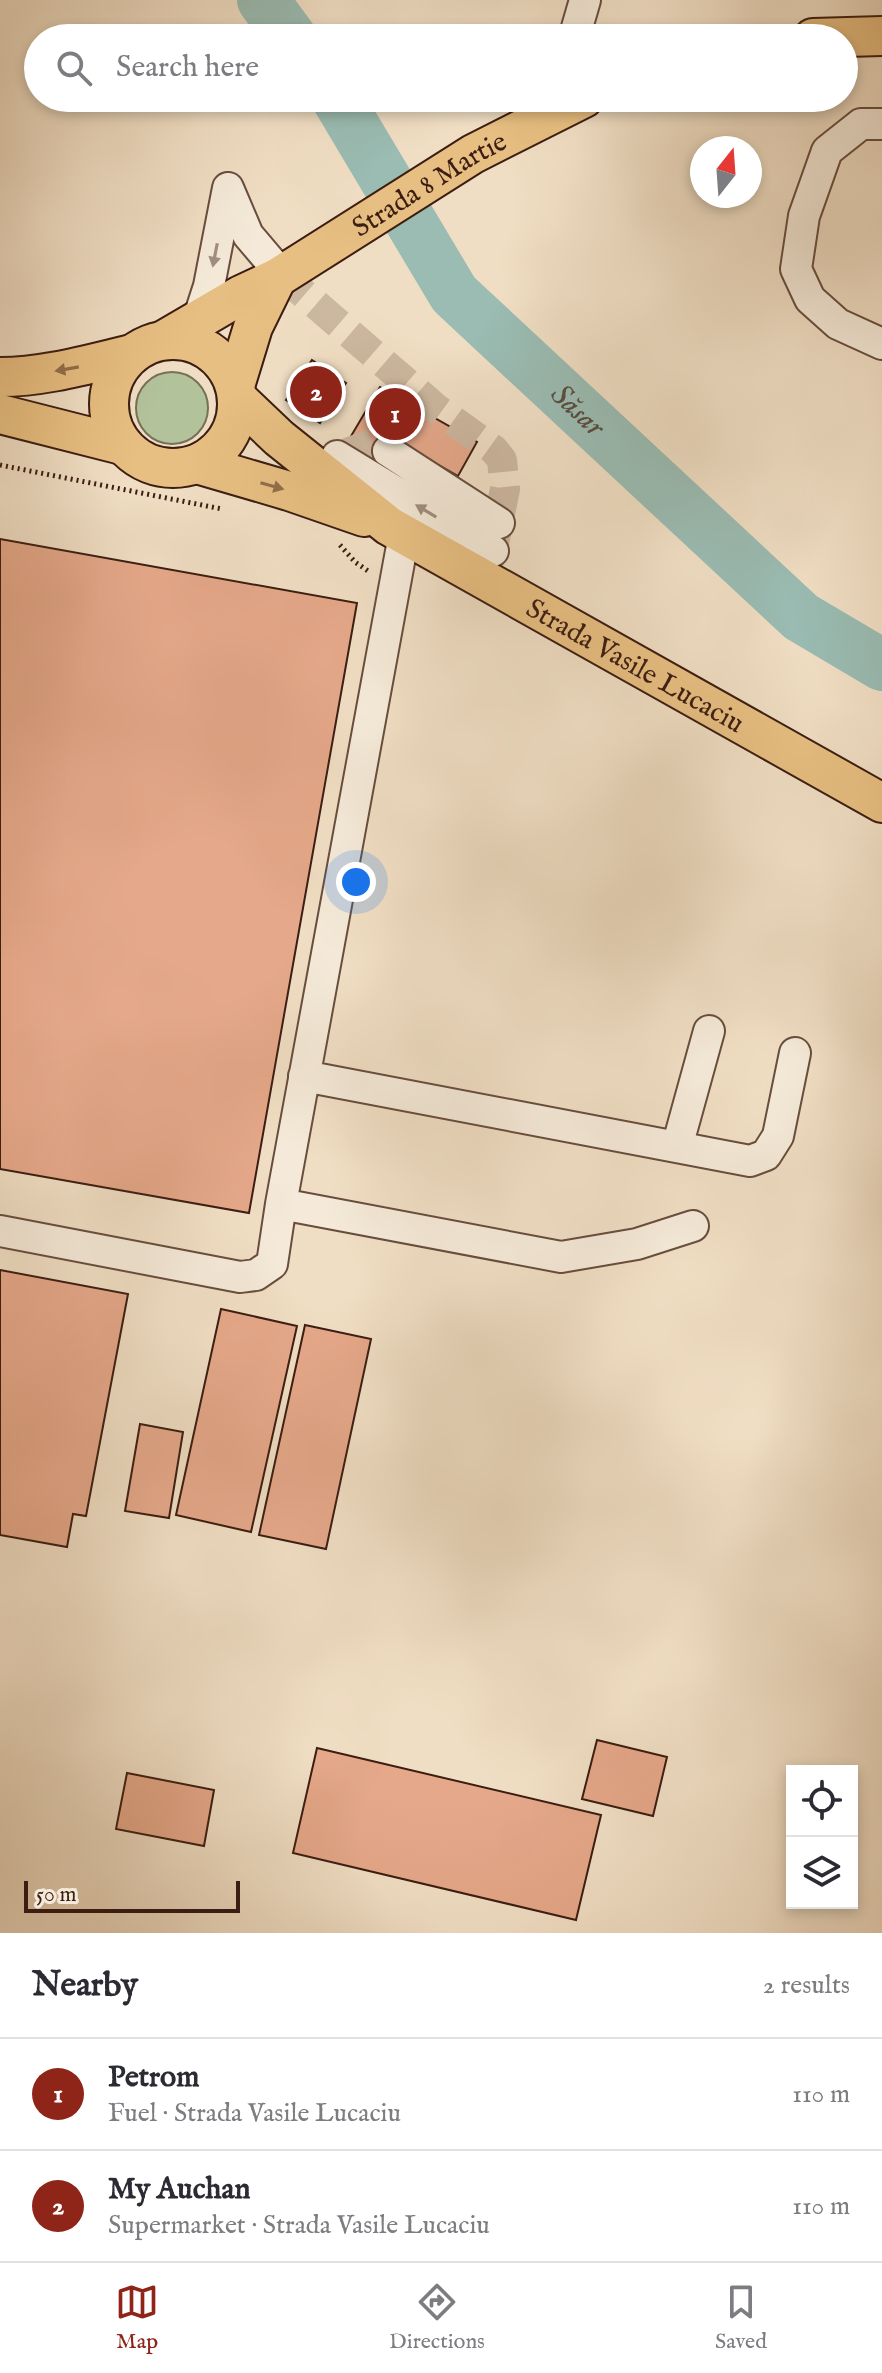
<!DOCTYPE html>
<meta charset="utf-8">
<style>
body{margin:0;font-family:"IM FELL English",serif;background:#f7f7f7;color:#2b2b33}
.controls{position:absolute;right:24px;bottom:24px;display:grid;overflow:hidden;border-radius:0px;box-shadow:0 4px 12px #0003}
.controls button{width:72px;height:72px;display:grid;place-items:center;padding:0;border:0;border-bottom:2px solid #e1e1e2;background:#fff;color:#2b2b33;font:40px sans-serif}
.compass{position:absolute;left:690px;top:136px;width:72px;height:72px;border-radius:50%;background:#fff;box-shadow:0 4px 12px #0003;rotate:17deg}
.scale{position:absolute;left:24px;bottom:20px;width:216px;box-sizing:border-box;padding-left:8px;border:4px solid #3b1d12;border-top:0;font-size:22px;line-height:28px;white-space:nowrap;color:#3b1d12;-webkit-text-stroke:6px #f5ead9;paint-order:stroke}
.you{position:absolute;left:356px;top:882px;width:28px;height:28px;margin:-20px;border:6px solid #fff;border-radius:50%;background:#1a73e8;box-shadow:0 0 0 12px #1a73e833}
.badge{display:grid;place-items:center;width:52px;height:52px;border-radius:50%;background:#8f2418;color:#fff;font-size:26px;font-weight:700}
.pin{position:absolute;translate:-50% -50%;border:4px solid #fff;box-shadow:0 2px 8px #0006}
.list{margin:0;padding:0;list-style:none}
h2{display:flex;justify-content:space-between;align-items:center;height:104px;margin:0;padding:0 32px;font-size:34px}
h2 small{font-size:26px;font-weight:400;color:#7c7c81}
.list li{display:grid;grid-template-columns:52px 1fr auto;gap:24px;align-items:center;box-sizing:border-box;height:112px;padding:0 32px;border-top:2px solid #e1e1e2}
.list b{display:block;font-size:30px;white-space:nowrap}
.list p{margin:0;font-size:26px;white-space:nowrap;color:#7c7c81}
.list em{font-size:26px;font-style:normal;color:#7c7c81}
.icon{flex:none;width:44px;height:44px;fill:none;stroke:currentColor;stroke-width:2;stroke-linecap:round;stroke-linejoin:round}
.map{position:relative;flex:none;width:882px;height:1933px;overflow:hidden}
.search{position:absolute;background:#fff;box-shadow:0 4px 12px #0003;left:24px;right:24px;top:24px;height:88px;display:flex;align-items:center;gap:20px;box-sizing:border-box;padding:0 28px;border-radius:44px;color:#7c7c81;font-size:30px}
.sheet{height:328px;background:#fff}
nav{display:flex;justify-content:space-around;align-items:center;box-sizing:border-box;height:112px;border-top:2px solid #e1e1e2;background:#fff;font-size:22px;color:#7c7c81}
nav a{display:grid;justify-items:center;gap:4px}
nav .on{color:#8f2418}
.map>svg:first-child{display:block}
.green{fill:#b2c29a;stroke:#767056;stroke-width:2}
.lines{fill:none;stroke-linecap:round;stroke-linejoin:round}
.river{stroke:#9abcb3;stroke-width:52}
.building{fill:#e5a88a;stroke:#3b1d12;stroke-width:2}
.minor-tunnel{stroke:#ccb7a0;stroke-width:30;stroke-dasharray:30 15;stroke-linecap:butt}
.minor-casing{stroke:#684d3e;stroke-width:34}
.major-casing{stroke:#3b1d12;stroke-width:42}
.path{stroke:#3b1d12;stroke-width:5;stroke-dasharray:2 4;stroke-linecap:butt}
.minor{stroke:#f5ead9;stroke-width:30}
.major{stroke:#e8bf82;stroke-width:38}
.oneway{fill:#a18e7f}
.oneway2{fill:#926e4a}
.labels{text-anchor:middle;stroke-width:6;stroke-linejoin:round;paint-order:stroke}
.street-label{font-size:28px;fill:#3b1d12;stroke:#f5ead9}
.water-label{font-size:30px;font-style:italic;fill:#584d42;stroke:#f5ead9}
</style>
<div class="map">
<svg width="882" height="1933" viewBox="0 0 882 1933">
<rect width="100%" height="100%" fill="#f0dec4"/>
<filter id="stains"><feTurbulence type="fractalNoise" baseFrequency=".0025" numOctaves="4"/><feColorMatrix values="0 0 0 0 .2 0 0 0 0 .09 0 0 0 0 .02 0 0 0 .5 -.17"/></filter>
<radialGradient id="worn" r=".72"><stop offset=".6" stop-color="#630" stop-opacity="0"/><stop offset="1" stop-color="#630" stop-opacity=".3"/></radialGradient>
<path class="green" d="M136 408a36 36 0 1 1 72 0a36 36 0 1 1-72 0Z"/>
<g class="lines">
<g class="river">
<path d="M263,0L291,38"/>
<path id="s1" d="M337,98L454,294L801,617L882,665"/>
</g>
</g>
<path class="building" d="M312,360L346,383L320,423L286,400Z
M380,387L477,442L458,476L395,440L376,472L341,453Z
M0,539L357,603L249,1213L0,1169Z
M0,1270L128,1294L86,1516L73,1514L67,1547L0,1535Z
M221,1309L297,1326L251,1532L176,1515Z
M305,1325L371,1339L326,1549L259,1535Z
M140,1424L183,1432L169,1518L125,1511Z
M597,1740L667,1757L653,1816L582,1799Z
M317,1748L601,1815L576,1920L293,1853Z
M127,1773L214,1790L204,1846L116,1829Z"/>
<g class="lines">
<path class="minor-tunnel" d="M282,275L437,409L494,450L502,460L505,489L494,544
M344,454L374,443L388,451"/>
<defs>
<path id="minor" d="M574,38L585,0
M882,124H861L827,151L804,216L796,269L810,299L838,324L882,344
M228,188L248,235L282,275
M198,320L209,286L228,188
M388,451L499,523
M337,456L493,551
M304,1076L750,1161L766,1155L778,1136L795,1053
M677,1147L709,1031
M281,1204L561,1257L637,1244L693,1226
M0,1231L240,1277L256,1275L272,1264L281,1204L404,535"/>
<g id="major">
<path d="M813,38L882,36"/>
<circle cx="173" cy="404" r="64"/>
<path id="s2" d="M164,340L241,295L277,278L473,154L584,98"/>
<path d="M0,377C45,377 89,364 132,354"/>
<path d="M235,386L253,327L277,278"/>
<path id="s3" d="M237,398L279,438L389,526L882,803"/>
<path d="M0,414L122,445"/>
<path d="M197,464L289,491L364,517"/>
</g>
</defs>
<use href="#minor" class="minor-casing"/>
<use href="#major" class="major-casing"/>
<path class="path" d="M0,465L222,509
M340,545L355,562L368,571"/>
<use href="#minor" class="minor"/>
<use href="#major" class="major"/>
</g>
<defs><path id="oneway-solid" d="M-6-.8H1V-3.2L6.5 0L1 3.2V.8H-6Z" transform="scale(2)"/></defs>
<g class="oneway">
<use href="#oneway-solid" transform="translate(215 255) rotate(101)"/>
<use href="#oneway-solid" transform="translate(426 511) rotate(-149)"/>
</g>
<g class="oneway2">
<use href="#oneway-solid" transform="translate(67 369) rotate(170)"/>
<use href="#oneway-solid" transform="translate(272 486) rotate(16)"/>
</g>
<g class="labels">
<g class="street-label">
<text dy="10" stroke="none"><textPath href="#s2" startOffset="308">Strada 8 Martie</textPath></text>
<text dy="10" stroke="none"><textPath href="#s3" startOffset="482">Strada Vasile Lucaciu</textPath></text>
</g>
<g class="water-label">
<text dy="10" stroke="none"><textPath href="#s1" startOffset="398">Săsar</textPath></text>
</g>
</g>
<rect width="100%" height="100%" filter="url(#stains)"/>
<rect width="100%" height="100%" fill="url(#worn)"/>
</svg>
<div class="controls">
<button><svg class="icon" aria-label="locate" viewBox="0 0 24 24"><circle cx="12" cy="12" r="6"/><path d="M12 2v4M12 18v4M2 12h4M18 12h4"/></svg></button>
<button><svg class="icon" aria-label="layers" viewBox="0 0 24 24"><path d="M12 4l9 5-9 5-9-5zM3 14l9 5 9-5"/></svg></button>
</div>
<svg class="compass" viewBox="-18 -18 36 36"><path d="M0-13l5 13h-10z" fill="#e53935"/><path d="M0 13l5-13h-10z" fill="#7c7c81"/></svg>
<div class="scale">50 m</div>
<div class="you"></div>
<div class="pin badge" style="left:395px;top:414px">1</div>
<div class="pin badge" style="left:316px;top:392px">2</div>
<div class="search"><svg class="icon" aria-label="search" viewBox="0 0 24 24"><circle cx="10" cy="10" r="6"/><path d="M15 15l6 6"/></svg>Search here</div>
</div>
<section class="sheet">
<h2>Nearby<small>2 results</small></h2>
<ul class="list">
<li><span class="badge">1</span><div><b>Petrom</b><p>Fuel · Strada Vasile Lucaciu</p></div><em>110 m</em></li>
<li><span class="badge">2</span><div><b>My Auchan</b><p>Supermarket · Strada Vasile Lucaciu</p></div><em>110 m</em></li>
</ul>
</section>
<nav>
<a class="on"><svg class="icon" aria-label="map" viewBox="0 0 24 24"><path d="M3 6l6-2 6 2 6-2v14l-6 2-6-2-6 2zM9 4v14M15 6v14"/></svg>Map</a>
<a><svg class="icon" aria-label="directions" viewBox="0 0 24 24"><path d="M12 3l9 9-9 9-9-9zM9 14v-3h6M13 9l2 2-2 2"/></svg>Directions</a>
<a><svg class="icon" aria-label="saved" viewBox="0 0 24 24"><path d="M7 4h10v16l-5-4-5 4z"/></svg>Saved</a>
</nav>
